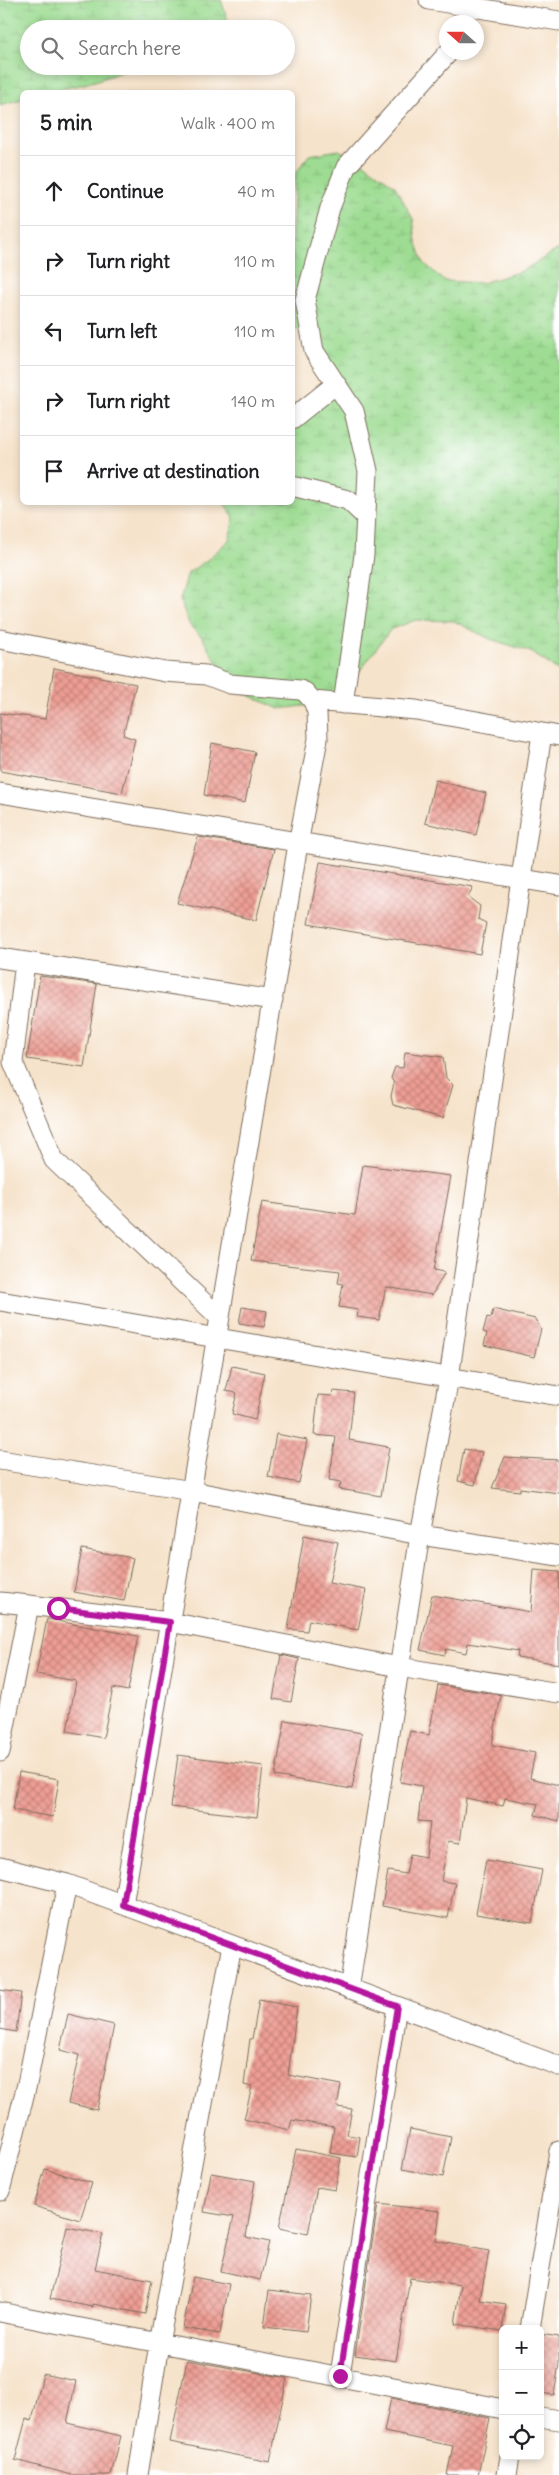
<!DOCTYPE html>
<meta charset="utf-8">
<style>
body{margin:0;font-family:Delius,sans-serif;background:#f6f6f6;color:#202124}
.controls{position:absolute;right:15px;bottom:15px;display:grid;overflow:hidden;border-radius:8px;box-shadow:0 2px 8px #0003}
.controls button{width:45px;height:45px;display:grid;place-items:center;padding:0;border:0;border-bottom:1px solid #e0e0e0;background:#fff;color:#202124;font:25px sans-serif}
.compass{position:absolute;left:439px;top:15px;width:45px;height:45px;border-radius:50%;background:#fff;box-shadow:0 2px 8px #0003;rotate:291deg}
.stop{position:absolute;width:15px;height:15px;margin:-11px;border:4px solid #b5179e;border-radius:50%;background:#fff}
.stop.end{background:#b5179e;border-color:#fff;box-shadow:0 1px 5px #0008}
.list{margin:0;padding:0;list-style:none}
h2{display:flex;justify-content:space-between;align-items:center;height:65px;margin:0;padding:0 20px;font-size:21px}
h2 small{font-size:16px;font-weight:400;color:#757577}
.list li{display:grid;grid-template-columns:32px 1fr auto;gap:15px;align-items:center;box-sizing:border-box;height:70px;padding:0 20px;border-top:1px solid #e0e0e0}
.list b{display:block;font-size:19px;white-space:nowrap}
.list em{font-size:16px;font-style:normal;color:#757577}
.icon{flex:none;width:28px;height:28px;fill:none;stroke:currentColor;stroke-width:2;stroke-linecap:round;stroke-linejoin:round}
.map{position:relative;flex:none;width:559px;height:2475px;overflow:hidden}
.search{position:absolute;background:#fff;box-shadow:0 2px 8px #0003;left:20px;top:20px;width:275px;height:55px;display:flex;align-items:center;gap:12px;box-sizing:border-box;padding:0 18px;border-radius:28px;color:#757577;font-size:19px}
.panel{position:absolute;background:#fff;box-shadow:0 2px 8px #0003;left:20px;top:90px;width:275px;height:415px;border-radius:8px}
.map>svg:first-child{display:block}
.wetland{fill:url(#wetland-marsh);stroke:#6c8358}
.building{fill:url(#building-cross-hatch)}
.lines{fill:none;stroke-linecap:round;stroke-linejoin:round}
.minor-casing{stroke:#7c6b5b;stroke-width:21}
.minor{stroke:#fff;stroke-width:19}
.route{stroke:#b5179e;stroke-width:6}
</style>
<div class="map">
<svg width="559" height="2475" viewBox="0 0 559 2475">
<defs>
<pattern id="wetland-marsh" width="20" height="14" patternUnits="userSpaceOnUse" patternTransform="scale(1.25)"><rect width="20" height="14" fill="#9ddc92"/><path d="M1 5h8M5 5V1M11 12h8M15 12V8" fill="none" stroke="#88bd7d"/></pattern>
<pattern id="building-cross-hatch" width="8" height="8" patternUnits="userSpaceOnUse" patternTransform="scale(1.25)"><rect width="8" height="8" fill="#ee9e94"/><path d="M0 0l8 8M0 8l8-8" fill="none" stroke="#c28178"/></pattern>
</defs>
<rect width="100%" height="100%" fill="#fff"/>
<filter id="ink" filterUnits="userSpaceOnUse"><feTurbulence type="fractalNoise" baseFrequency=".02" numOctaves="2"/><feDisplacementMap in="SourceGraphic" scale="10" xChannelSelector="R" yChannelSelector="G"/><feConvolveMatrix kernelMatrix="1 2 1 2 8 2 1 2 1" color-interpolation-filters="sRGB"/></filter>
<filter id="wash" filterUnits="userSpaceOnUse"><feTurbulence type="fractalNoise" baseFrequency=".0096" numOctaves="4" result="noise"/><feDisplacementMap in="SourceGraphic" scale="20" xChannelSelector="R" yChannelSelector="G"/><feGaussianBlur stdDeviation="1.12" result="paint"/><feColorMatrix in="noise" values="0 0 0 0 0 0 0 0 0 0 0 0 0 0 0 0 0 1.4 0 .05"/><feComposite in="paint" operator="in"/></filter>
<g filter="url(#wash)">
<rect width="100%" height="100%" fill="#f6e3cb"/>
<path class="wetland" d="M0,0H221L229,24L218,29H29V66H135C99,82 62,92 22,92V99L0,105Z
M339,150L364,163L395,186L413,219L416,241L424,263L444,281L482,283L522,271L559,249V671L531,652L490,639L454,621L416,620L391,629L347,688L312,705L279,709L244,693L216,661L202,637L190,626L180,600L188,573L207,560L229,540L234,517L224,503L292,502L293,406L311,401L323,388L326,371L320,347L293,326L292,228L296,173L309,155Z"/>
<g id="blocks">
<path class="building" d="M54,668L136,684L123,735L135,739L122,793L0,771V713L45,719Z
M212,743L255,752L245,803L204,795Z
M435,780L486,793L476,835L425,823Z
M198,837L274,849L256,920L177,903Z
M320,862L473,887L468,897L480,906L478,919L486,923L480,954L308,924Z
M40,976L97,984L84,1067L27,1059Z
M405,1052L443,1057L446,1078L453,1085L443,1118L393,1105L391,1096L394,1083L391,1078L395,1067L403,1068Z
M363,1165L451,1176L434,1270L445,1272L432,1295L386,1287L379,1320L357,1317L358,1310L339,1307L343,1284L338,1283L340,1271L251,1261L262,1202L355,1215Z
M242,1307L267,1311L264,1327L239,1323Z
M493,1309L535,1319L541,1329L534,1357L484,1345L487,1333L483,1332L487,1317L491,1318Z
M232,1366L265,1373L255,1420L232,1414L237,1393L226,1391Z
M333,1391L354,1393L349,1440L389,1447L381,1496L339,1489L341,1482L329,1480L336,1437L314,1435L318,1395L332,1396Z
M276,1434L307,1440L299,1483L268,1477Z
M464,1449L482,1452L475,1485L458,1481Z
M505,1457L559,1460V1493L520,1488V1491L492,1488Z
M304,1535L338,1542L329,1583L366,1590L358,1630L309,1620L307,1631L288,1629Z
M82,1549L133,1558L124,1601L74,1592Z
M534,1570L559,1572V1664L517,1657L518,1651L468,1643L466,1653L446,1649L445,1655L420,1650L432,1595L531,1612Z
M47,1619L138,1636L128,1691L113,1688L103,1738L67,1731L76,1681L36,1674Z
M281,1655L299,1659L291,1702L273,1699Z
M438,1685L501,1695L492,1745L535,1753L530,1778L559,1785V1821L535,1815L538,1804L505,1798L503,1806L466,1798L460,1843L448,1841L441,1881L455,1883L448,1918L382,1906L388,1871L406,1874L410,1854L426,1857L430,1822L418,1821L422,1786L400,1782L410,1731L429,1735Z
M285,1720L362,1733L352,1789L275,1776Z
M178,1755L263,1766L257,1817L171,1807Z
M19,1772L59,1779L53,1817L13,1810Z
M486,1860L542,1870L532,1923L476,1914Z
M0,1990L21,1993L16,2032L0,2029Z
M259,2000L297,2007L288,2075L341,2085L337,2107L352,2109L347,2135L360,2137L357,2157L330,2153L334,2127L292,2120L289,2130L244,2119L252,2087L244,2085L250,2039H252Z
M68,2014L114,2025L97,2110L68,2103L79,2055L60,2050Z
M410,2129L451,2137L443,2177L402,2169Z
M296,2149L341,2158L335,2190L317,2187L308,2234L279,2228Z
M45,2169L92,2183L80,2220L34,2206Z
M211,2173L255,2181L246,2237L269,2242L260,2280L221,2271L234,2217L204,2212Z
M378,2204L440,2211L436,2241L489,2251L480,2300L506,2304L502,2331L455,2324L461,2285L410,2278L396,2361L355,2355Z
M67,2227L103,2234L95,2269L152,2280L145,2314L93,2304V2307L50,2299Z
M193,2277L229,2284L220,2334L183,2328Z
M269,2290L311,2295L306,2332L264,2327Z
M540,2334L559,2337V2364L554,2395L540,2393Z
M187,2360L287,2378L270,2462L170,2442Z
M43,2374L76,2381L67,2423L121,2436L111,2475H72L15,2460L26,2419L32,2421Z
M391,2398L490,2418L478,2475H447L453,2446L384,2432Z"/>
</g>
</g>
<g filter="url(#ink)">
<use href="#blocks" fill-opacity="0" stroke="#7c6b5b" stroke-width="1"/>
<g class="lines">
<defs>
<path id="minor" d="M429,0L559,21
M292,419L336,384
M292,486L348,500L365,516
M0,639L165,672L206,675L230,684L300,690L305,692L313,701L317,712L318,739L298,844L123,1905
M313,701L416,710L559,736
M343,704L364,555L368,471L354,411L314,351L305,300L330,208L346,167L449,52
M0,793L559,885
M0,958L273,1000
M25,962L13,1062L54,1160L220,1318
M0,1301L559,1396
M0,1460L192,1491L420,1535L559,1556
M0,1602L29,1605
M0,1752L29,1605L170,1622L399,1667L559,1693
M0,1867L67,1884L559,2066
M349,1989L420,1535L449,1378L542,733
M0,2191L27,2084L67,1884
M0,2312C167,2346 336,2374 503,2409
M530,2329L559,2151
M340,2375L397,2006
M540,2417L559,2420
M138,2475L159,2344L232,1945
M507,2475L510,2456"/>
</defs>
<use href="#minor" class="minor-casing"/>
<use href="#minor" class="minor"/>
</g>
</g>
<g class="lines" filter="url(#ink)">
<path class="route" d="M58,1608L170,1622L123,1905L397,2006L340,2376"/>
</g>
</svg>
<div class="controls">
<button>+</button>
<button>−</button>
<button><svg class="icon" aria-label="locate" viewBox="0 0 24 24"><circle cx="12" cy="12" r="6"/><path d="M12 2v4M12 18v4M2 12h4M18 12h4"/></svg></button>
</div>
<svg class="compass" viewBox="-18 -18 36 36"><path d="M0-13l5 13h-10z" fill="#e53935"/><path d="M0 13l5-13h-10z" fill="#757577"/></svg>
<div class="stop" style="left:58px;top:1608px"></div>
<div class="stop end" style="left:340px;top:2376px"></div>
<div class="search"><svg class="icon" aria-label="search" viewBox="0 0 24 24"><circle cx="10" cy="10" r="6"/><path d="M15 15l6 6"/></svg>Search here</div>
<section class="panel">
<h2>5 min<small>Walk · 400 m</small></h2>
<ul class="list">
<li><svg class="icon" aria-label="ahead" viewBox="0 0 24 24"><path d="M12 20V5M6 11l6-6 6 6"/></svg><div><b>Continue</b></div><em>40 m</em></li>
<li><svg class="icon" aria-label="right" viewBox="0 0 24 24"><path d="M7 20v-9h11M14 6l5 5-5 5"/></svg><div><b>Turn right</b></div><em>110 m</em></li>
<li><svg class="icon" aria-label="left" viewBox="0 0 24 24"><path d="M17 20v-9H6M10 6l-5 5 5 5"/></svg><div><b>Turn left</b></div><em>110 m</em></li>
<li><svg class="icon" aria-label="right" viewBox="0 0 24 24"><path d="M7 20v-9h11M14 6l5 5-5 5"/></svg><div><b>Turn right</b></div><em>140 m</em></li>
<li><svg class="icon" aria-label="arrive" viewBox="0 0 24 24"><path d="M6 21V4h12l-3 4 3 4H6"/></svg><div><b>Arrive at destination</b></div></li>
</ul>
</section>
</div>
